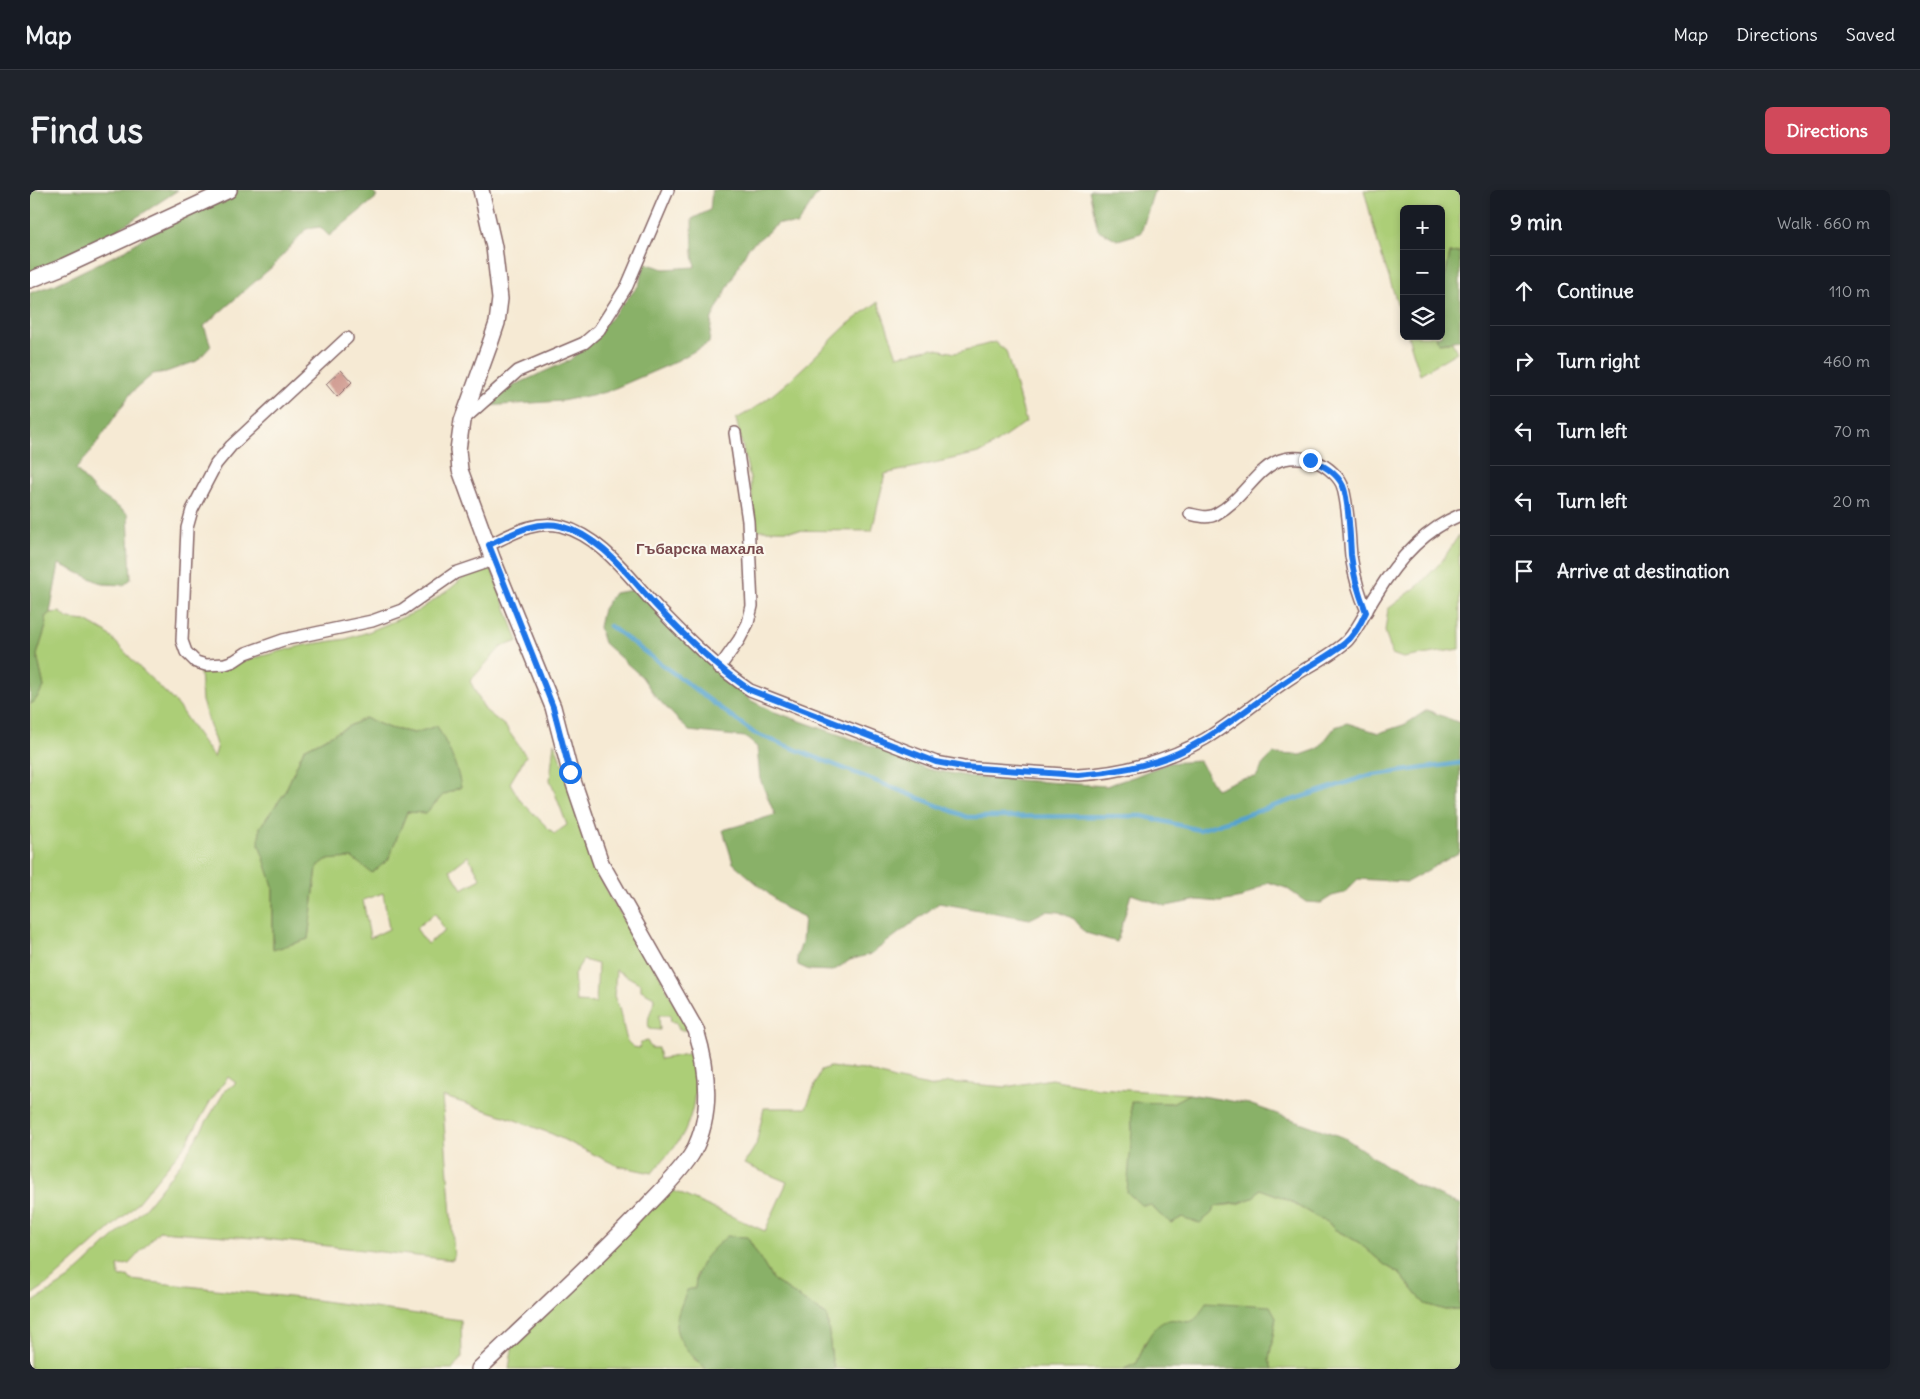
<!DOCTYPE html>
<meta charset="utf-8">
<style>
body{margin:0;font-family:Delius,sans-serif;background:#20242c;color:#f1f3f6}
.controls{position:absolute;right:15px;top:15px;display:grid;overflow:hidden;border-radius:8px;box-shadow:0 2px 8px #0003}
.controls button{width:45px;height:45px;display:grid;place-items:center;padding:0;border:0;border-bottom:1px solid #363941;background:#171b24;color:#f1f3f6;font:25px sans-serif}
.stop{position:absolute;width:15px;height:15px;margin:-11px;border:4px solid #1a73e8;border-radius:50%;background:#fff}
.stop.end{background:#1a73e8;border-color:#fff;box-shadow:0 1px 5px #0008}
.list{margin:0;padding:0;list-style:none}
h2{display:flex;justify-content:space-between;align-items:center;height:65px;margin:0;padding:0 20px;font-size:21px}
h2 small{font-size:16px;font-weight:400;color:#9ea1a6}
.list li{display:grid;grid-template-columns:32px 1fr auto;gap:15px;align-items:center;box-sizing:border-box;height:70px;padding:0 20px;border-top:1px solid #363941}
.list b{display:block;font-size:19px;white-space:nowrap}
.list em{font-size:16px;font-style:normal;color:#9ea1a6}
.icon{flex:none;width:28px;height:28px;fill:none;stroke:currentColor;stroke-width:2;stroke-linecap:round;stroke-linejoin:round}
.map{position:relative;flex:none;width:1430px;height:1179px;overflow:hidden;border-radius:8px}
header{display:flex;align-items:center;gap:30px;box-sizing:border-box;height:70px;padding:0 25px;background:#171b24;border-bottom:1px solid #363941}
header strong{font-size:24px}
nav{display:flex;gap:28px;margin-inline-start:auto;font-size:18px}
.intro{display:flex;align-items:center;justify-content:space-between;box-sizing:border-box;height:120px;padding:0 30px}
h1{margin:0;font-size:35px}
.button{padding:12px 22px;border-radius:8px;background:#d1495b;color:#fff;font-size:18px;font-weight:700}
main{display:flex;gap:30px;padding:0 30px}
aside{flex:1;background:#171b24;border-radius:8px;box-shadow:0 2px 8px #0003}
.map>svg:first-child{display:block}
.green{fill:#acce77;stroke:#7b7651;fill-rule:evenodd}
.forest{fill:#89b168;stroke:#6a684a}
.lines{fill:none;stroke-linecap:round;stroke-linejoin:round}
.stream{stroke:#54a3ce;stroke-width:4.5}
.building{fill:#ce968c}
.minor-casing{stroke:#866666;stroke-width:14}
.tertiary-casing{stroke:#866666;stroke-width:18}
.minor{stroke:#fff;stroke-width:11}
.tertiary{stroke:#fff;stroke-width:15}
.route{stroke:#1a73e8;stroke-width:6}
.labels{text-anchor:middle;stroke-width:4.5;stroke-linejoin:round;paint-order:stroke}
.neighbourhood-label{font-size:15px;font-weight:bold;fill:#78494d;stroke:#fbf7ec}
</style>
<header>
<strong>Map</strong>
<nav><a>Map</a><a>Directions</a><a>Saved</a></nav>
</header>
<div class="intro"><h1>Find us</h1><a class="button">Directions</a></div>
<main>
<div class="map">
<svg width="1430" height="1179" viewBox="0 0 1430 1179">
<rect width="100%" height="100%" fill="#fbf7ec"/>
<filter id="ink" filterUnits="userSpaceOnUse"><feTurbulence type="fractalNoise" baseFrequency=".02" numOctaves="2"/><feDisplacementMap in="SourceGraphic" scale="10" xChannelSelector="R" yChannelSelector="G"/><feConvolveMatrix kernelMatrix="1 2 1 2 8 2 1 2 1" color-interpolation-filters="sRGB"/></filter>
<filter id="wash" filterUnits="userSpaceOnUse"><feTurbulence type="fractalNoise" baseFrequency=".0096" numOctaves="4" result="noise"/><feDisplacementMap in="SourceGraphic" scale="20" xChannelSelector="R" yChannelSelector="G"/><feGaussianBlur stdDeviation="1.12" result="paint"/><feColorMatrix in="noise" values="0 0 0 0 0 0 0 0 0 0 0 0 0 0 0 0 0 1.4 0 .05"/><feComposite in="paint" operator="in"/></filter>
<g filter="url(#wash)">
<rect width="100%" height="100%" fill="#f6ead4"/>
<path class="green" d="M1334,0H1430V62L1420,63L1414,92L1411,93V19H1374V134L1349,57Z
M848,112L867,166L902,158L925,163L965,152L976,161L996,232L953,262L855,284L842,341L726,340L720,288L706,229C749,206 782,168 817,135C827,127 838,119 848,112Z
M1378,146H1406L1408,153L1422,152L1427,162L1390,184Z
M1429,345L1430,459L1373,468L1362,464L1355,441L1358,419L1389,395L1412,371Z
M458,370L488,451L471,457L440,491L455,520L475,536L496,566L480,593L490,610L524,644L537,635L520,590L524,552L551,622L561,668L581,709L627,780L658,840H649L646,832H641L640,825H629L630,840L619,839C616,822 624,822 624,807L611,800V794L586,780L584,806L589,818L597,851L603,857L609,858L611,852L617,851L621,858H628L630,869L662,863C668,888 666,916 655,940C650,952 631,972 622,983L588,976L522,944L477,927L412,906L424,1065L423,1070L236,1049L129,1041L99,1074L88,1076L89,1085L91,1087L98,1086L101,1090L278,1109L431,1130L432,1167L423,1179H0V1114L39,1089L114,1019L151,973L195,901L206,893L198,887L180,912L156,954L102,1019L19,1093L0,1106V514L4,512L14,497L7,465L17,433L15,427L20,423L30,422L38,429L56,431L77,443L110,478L145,512L184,568L187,558L172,511L170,482L275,455L316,449L338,442L388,421L420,399L450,374ZM335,528L359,538L384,543L431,597L413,605L396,623L377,622L358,670L322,668L296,669L287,678L278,749L243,759V696L230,637L254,604L274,559ZM438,666L451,689L432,699L420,680ZM353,703L359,739L340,748L333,710ZM405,723L415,741L397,754L386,738ZM553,770L568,774L566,813L546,812L544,784Z
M800,877L835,880L864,889L904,897L918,892L976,897L1021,889L1068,898L1159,904L1142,913H1101L1102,939L1121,1015L1129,1024L1153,1027L1181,1024L1186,1016C1205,1014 1218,1015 1230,999L1252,1007L1292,1030L1298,1032L1304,1039L1328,1052L1355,1075L1369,1083L1395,1114L1415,1120L1430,1119V1179H1242L1239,1170L1246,1127L1165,1130L1161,1132L1140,1130L1115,1152L1107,1173L1094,1179H805L802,1171L797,1126L743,1090L717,1047L666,1084L664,1169L677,1179H479L484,1146L637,998L735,1041L757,992L714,974L726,955L734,918H776L791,880Z"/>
<path class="forest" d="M0,0H148L60,58L0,82Z
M195,0H341L347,7L299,46L290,37L276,39L243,76L174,136L181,156L167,171L136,182L123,184L101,203L60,263L46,279L65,301L98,324L101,389L94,395L73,394L29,374L20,423L15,427L17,433L7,465L14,497L4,512L0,514V103L26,94L94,61L124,40Z
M682,0H791L786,6L767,35L749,33L718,58L682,128L679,153L641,174L576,202L532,211L456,216L474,200L540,170L567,144L609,95L615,73L634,79L665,77L663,64L662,29L680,20Z
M1059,0H1126L1123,4L1111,43L1088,50L1068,40Z
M1430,62V150L1408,153L1406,146H1411V93L1414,92L1420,63Z
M603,400L615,406L720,510L742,521L847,558L897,579L942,587L1076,596L1106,586L1138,573L1169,571L1186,599L1210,589L1226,587L1234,573L1243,564L1271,565L1288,559L1305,537L1317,533L1349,543L1376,534L1397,520L1430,533V662L1377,692L1328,689L1314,703L1302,706L1291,713L1276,712L1256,698L1238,692L1212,708L1190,712L1168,710L1136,716L1101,704L1087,752L1056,743L1044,729L1029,722L1016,721L1000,729L909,713L841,764L820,770L803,781L779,780L768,775L767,767L772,752L774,727L755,718L703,673L693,640L745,625L730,589L727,557L715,547L659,541L625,506L612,487L574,453L569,437L573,419L584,403Z
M335,528L359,538L384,543L407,536C418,556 427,574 431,597L413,605L396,623L377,622L358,670L342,683L322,668L296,670L287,677L278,749L243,760V696L229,654L230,637L254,604L274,559Z
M1159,904L1219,914L1315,948L1383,994L1430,1015V1119L1415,1120L1395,1114L1369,1083L1355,1075L1328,1052L1304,1039L1298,1032L1292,1030L1252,1007L1230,999L1223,1008L1208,1013L1186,1016L1181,1024L1170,1033L1157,1030L1153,1027L1141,1033L1129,1024L1121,1015H1111L1097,1002L1102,940L1101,912L1142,913Z
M697,1046L717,1047L743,1090L797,1126L802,1171L805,1179H677C665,1170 646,1151 646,1135C647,1123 653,1111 657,1100L665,1098C667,1071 679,1063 697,1046Z
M1176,1112L1240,1116L1246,1127L1239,1170L1242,1179H1094L1107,1173C1113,1158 1121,1134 1139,1130C1146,1128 1156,1134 1162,1131C1168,1129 1173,1117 1176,1112Z"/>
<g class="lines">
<path class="stream" d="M580,436L724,543L937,627L1112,626L1169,640L1337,586L1430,573"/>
</g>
<g id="blocks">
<path class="building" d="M311,180L322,192L307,207L296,194Z"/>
</g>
</g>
<g filter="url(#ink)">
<use href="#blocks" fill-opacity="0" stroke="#866666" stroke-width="1"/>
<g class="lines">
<defs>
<path id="minor" d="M317,148L201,256L186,274L162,320L157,338L152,451L156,462L166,472L176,475L195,474L204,471L216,463L253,450L342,431L372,420L425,383L463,370
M433,230L488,181L554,153L569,140L597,96L638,0
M1160,324C1169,326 1178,329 1186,324C1225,303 1232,253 1287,272C1297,276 1311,288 1313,298C1319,321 1319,344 1321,366C1324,385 1329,404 1337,421
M459,355C482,344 504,330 531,336C573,347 600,389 629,419C657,448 686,477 720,500L906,572L933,577L1048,585C1091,583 1137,571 1175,549C1205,531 1232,507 1261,488C1276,478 1307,462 1318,450C1330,436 1336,420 1346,405C1366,372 1394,340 1430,325
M689,478L709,450L718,433L722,416L718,331L705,243"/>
<path id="tertiary" d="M0,90L35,76L199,0
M449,1179C504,1126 561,1075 613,1020C627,1005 653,980 663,962C683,925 678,879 666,840L571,673L540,582L523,517L463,370L430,280L428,260L432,231L461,151L467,133L470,109L464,57L451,0"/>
</defs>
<use href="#minor" class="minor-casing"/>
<use href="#tertiary" class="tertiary-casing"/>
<use href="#minor" class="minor"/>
<use href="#tertiary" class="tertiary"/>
</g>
</g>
<g class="lines" filter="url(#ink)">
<path class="route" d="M540,582L523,517L459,355C482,344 505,330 531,336C573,347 600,389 629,419C657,448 686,477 720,500L906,572L933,577L1048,585C1078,583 1120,576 1148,563C1189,544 1224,513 1261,488C1279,476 1299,466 1315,453C1325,445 1331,433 1336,422C1329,404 1323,384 1321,365C1320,348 1319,310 1313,296C1307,283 1292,274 1280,270"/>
</g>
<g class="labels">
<g class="neighbourhood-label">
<text x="670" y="364">Гъбарска махала</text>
</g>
</g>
</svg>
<div class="controls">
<button>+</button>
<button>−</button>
<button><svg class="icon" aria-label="layers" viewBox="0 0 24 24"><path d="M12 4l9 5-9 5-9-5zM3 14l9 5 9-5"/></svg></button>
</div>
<div class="stop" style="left:540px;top:582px"></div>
<div class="stop end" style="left:1280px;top:270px"></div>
</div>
<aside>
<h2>9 min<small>Walk · 660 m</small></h2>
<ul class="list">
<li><svg class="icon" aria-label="ahead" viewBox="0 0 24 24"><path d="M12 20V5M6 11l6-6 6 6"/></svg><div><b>Continue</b></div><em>110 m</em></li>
<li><svg class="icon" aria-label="right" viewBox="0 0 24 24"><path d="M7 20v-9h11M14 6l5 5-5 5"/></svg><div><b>Turn right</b></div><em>460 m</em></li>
<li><svg class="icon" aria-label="left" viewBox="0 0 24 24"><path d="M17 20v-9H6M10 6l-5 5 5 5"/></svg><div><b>Turn left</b></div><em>70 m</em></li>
<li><svg class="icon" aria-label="left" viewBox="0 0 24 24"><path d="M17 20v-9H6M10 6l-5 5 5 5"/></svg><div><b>Turn left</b></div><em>20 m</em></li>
<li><svg class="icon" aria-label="arrive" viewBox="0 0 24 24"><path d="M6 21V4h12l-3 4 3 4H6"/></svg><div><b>Arrive at destination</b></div></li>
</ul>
</aside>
</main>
